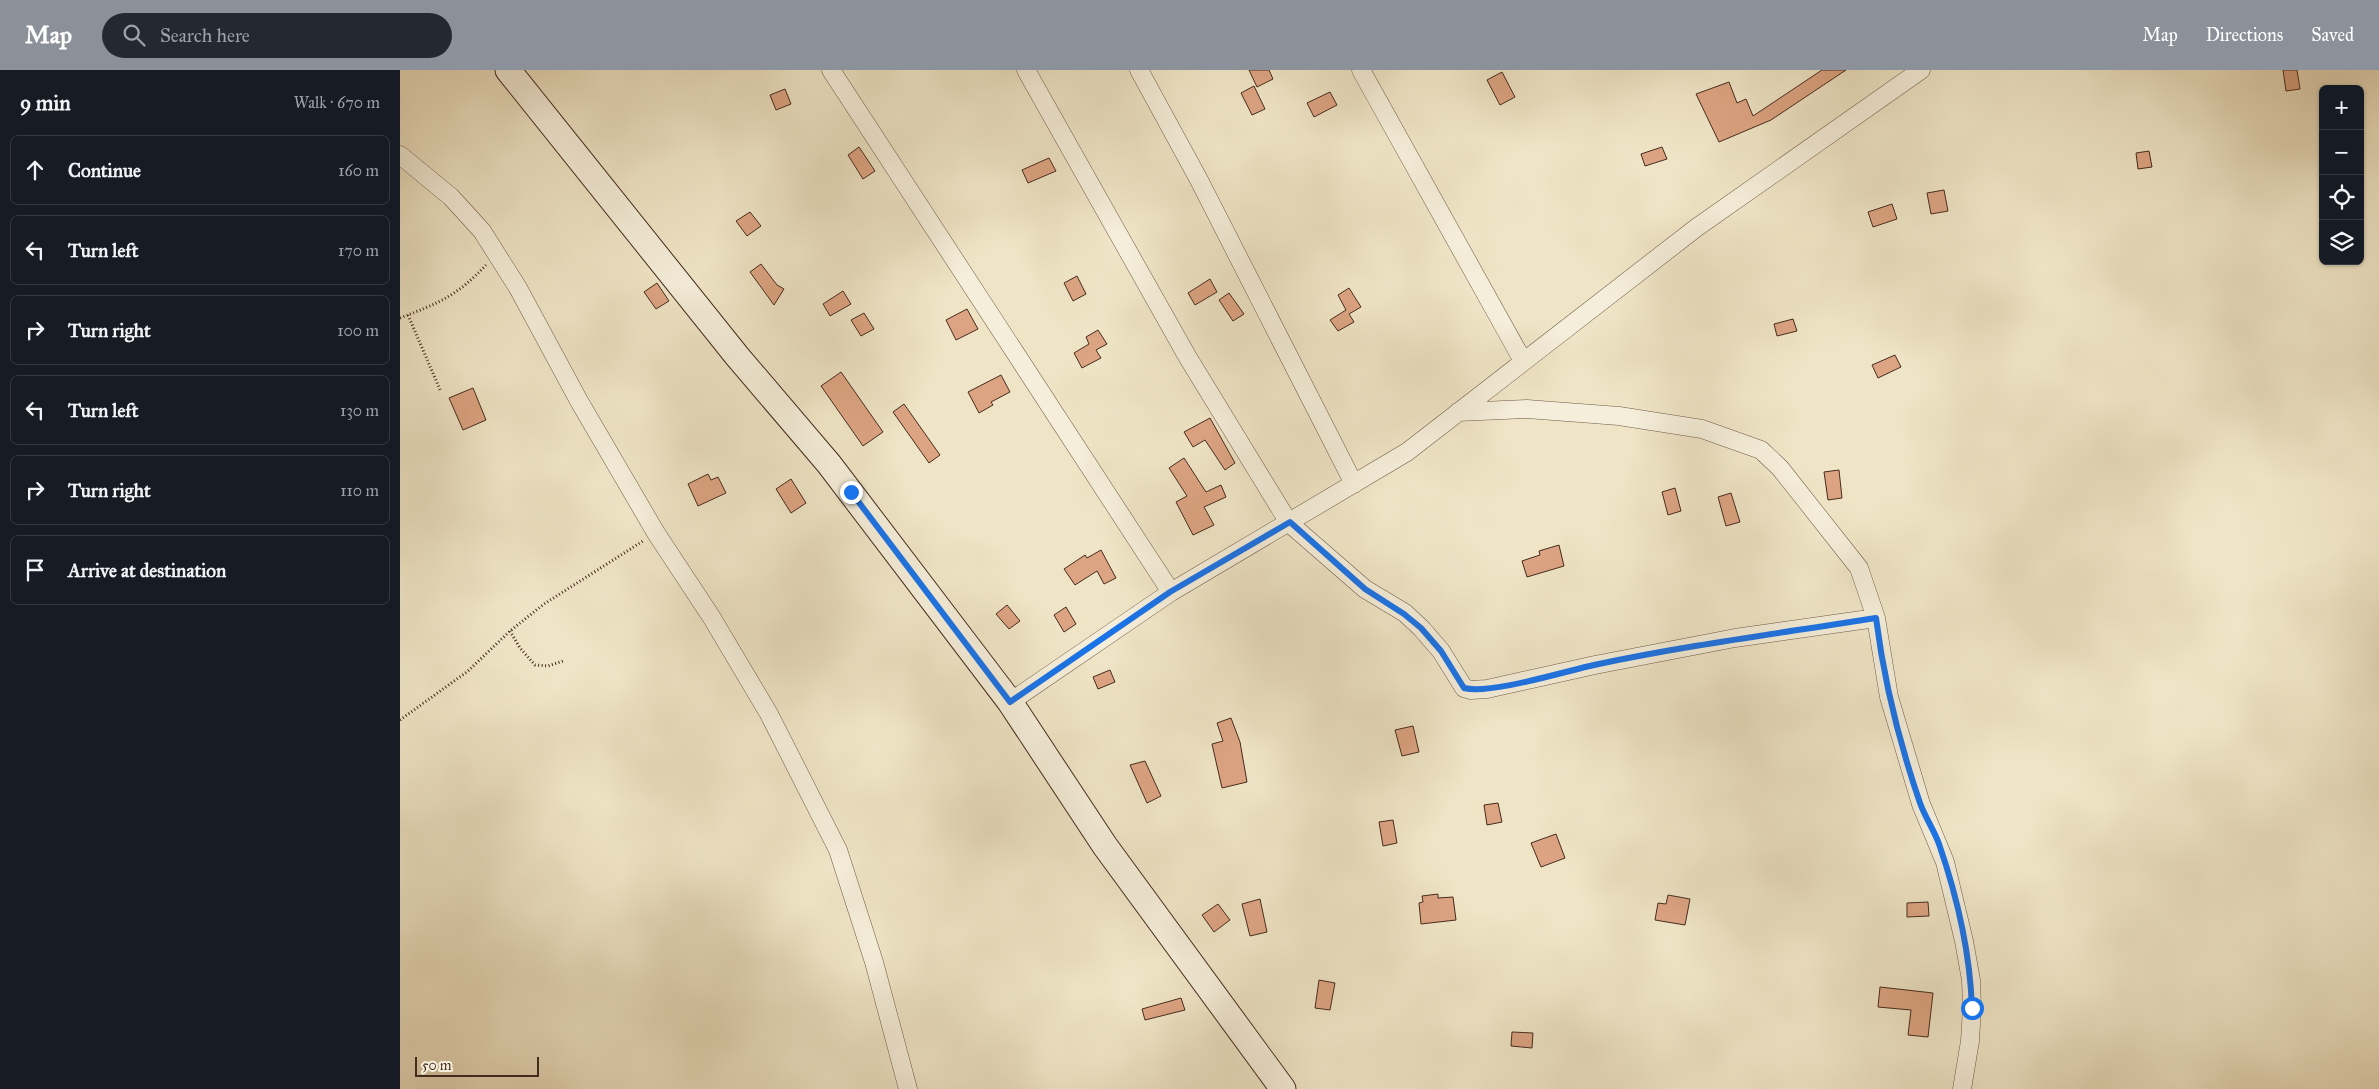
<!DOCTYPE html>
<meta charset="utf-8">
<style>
body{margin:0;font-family:"IM FELL Great Primer",serif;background:#242831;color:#f1f3f6}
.controls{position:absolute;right:15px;top:15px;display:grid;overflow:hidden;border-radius:8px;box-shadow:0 1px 4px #0004}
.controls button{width:45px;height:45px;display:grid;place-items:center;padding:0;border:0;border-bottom:1px solid #363941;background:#171b24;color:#f1f3f6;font:25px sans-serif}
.scale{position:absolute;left:15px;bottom:12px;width:124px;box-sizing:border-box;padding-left:5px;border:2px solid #452b1e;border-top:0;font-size:14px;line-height:18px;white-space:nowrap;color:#452b1e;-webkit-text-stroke:4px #f5eeda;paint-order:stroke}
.stop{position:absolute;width:15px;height:15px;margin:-11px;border:4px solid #1a73e8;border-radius:50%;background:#fff}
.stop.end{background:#1a73e8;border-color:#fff;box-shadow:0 1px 5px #0008}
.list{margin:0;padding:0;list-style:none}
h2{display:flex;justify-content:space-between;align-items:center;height:65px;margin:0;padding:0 20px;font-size:21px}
h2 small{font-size:16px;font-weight:400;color:#9ea1a6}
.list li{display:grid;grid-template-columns:32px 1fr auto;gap:15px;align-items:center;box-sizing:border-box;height:70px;margin:0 10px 10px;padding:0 10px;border:1px solid #363941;border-radius:8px}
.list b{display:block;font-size:19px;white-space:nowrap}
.list em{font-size:16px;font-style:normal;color:#9ea1a6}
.icon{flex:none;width:28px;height:28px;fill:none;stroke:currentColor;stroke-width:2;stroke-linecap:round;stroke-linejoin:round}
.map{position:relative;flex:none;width:1979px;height:1019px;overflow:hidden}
header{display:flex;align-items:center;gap:30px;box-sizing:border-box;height:70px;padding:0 25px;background:#8c9099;color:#fff}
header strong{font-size:24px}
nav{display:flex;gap:28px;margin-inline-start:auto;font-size:18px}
.search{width:350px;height:45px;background:#242831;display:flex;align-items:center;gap:12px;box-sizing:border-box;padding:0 18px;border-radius:28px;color:#9ea1a6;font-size:19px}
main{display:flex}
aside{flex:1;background:#171b24}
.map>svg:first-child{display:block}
.building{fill:#dda483;stroke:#452b1e}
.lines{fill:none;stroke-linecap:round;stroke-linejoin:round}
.street-casing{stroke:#705a48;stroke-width:19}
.secondary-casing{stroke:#452b1e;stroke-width:27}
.path{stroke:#452b1e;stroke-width:3;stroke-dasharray:1 2.5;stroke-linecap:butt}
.street{stroke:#f5eeda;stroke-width:18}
.secondary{stroke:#f5eeda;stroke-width:25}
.route{stroke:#1a73e8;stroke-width:6}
</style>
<header>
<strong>Map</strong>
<div class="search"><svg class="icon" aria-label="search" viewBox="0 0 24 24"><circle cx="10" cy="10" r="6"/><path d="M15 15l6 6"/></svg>Search here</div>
<nav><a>Map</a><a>Directions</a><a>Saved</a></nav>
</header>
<main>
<aside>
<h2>9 min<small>Walk · 670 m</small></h2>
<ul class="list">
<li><svg class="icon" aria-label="ahead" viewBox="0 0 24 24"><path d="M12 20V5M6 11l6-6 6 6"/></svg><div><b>Continue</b></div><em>160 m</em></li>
<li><svg class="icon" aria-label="left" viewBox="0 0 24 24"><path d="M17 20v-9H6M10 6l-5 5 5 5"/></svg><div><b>Turn left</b></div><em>170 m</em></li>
<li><svg class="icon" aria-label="right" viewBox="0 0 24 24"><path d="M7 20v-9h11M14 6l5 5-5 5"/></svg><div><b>Turn right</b></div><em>100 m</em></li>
<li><svg class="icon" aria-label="left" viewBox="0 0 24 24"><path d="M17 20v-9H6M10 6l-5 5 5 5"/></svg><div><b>Turn left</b></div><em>130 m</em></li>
<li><svg class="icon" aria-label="right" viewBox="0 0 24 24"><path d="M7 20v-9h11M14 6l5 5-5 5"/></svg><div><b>Turn right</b></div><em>110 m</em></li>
<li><svg class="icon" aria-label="arrive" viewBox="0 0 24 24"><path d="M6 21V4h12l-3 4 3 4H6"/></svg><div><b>Arrive at destination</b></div></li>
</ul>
</aside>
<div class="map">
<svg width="1979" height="1019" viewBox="0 0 1979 1019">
<rect width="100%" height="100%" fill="#efe5c6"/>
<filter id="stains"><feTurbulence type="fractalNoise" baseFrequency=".004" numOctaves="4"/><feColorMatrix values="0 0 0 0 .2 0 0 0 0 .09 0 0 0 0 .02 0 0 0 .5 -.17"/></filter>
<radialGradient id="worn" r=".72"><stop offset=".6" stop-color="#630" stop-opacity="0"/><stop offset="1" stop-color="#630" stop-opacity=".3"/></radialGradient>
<path class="building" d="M849,0H869L873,9L857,17Z
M1422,0H1446L1371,50L1319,72L1296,24L1329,12L1337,33L1346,29L1353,46Z
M1883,0H1897L1900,19L1886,21Z
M1102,2L1115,27L1100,35L1087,10Z
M854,16L865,39L852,45L841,23Z
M385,19L391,34L376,40L370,25Z
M930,22L937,35L914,47L907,33Z
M459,77L475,101L463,109L448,85Z
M1262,77L1267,89L1245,96L1241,84Z
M1749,81L1752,97L1738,99L1736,83Z
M649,88L656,101L628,113L622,100Z
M1544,120L1548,141L1531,144L1527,123Z
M1492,134L1497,149L1473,157L1468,142Z
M350,142L361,156L347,166L336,151Z
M361,194L377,215L384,219L374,235L350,202Z
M677,206L686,224L673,231L664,213Z
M810,209L817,222L795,235L788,223Z
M257,213L269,231L256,239L244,222Z
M949,218L961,237L949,244L954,252L938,261L930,250L946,240L938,225Z
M443,221L451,234L430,246L423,234Z
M829,223L844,244L833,251L819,230Z
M567,239L578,259L556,270L546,250Z
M464,243L474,259L461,266L451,250Z
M1393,249L1397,261L1377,266L1374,254Z
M698,260L707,274L696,280L701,288L682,298L674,283L689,274L686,267Z
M1495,285L1501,297L1478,308L1472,295Z
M441,302L483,362L463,376L421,316Z
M601,305L610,322L591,332L593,335L579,343L568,322Z
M73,318L86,350L63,360L49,328Z
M504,334L540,385L529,393L493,342Z
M810,348L835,393L825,400L805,370L793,377L784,362Z
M784,388L806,422L821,415L826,427L804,437L814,455L793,465L776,432L787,426L769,398Z
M1439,400L1442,428L1428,430L1424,402Z
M308,404L311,410L318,407L326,423L298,436L288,414Z
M391,409L406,433L391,443L376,419Z
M1275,418L1281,441L1268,445L1262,422Z
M1331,423L1340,452L1326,456L1318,427Z
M1159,475L1164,496L1127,507L1122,491L1140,485L1139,481Z
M701,480L716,508L704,514L697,501L675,515L664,499L685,485L687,488Z
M607,535L620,551L609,559L596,544Z
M666,537L676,554L664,562L654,545Z
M710,600L715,612L698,619L693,607Z
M831,648L840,672L847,712L822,718L812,674L823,671L817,653Z
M1013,656L1019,682L1002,686L995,660Z
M745,691L761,726L747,733L730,695Z
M1098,733L1102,752L1087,755L1084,735Z
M993,750L997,773L983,776L979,752Z
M1156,764L1165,788L1141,797L1131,773Z
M1038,824V828L1053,827L1056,850L1021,854L1019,833L1023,832L1022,826Z
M1268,825L1290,829L1285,855L1255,850L1258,833L1266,834Z
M860,829L867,862L850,866L842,834Z
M1528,832L1529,846L1507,847V833Z
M818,834L830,850L814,862L802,845Z
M919,910L935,913L930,940L915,938Z
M1480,917L1533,923L1528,967L1508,965L1511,940L1478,937Z
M781,928L785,940L745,950L742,939Z
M1112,962L1133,963L1132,978L1111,976Z"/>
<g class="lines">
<defs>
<path id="street" d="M431,0L771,522
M626,0L787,286L889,453L965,519L1005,543L1021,558L1041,581L1064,618L1071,620L1087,619L1195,595L1335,568L1476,548
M739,0L799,110L954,414
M961,0L1123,291
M0,85L51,127L82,161L118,218L179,331L256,463L312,548L369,644L438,780L474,892L508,1019
M1058,342L1127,339L1219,346L1302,359L1361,380L1380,398L1459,498L1476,548L1489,627L1521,734L1545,792L1564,871L1571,910L1572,938L1570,971L1562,1019
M610,632L771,522L1007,382L1296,158L1521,0"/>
<path id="secondary" d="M108,0L337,286L429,394L610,632L705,776L883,1019"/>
</defs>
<use href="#street" class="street-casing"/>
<use href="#secondary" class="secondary-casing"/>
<path class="path" d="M8,245L41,322
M0,248C39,233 57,226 86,195
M110,561L120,578L135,595L148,596L163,591
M0,650L68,601L110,561L144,534L243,471"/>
<use href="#street" class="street"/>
<use href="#secondary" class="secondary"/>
</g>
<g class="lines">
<path class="route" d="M451,422L610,632L770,522L890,452L965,519L1004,544L1021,558L1041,581L1064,618C1089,625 1166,601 1194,595C1288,575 1382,563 1476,548C1484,611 1499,672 1520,733C1525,747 1534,760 1539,774C1557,826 1570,883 1572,938"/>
</g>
<rect width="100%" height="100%" filter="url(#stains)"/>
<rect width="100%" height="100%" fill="url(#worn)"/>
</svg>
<div class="controls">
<button>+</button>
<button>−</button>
<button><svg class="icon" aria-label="locate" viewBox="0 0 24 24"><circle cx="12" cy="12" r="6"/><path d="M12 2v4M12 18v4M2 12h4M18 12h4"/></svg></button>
<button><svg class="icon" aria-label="layers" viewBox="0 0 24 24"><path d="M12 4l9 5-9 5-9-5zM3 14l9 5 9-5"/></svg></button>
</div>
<div class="scale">50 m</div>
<div class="stop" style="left:1572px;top:938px"></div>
<div class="stop end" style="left:451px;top:422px"></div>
</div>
</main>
